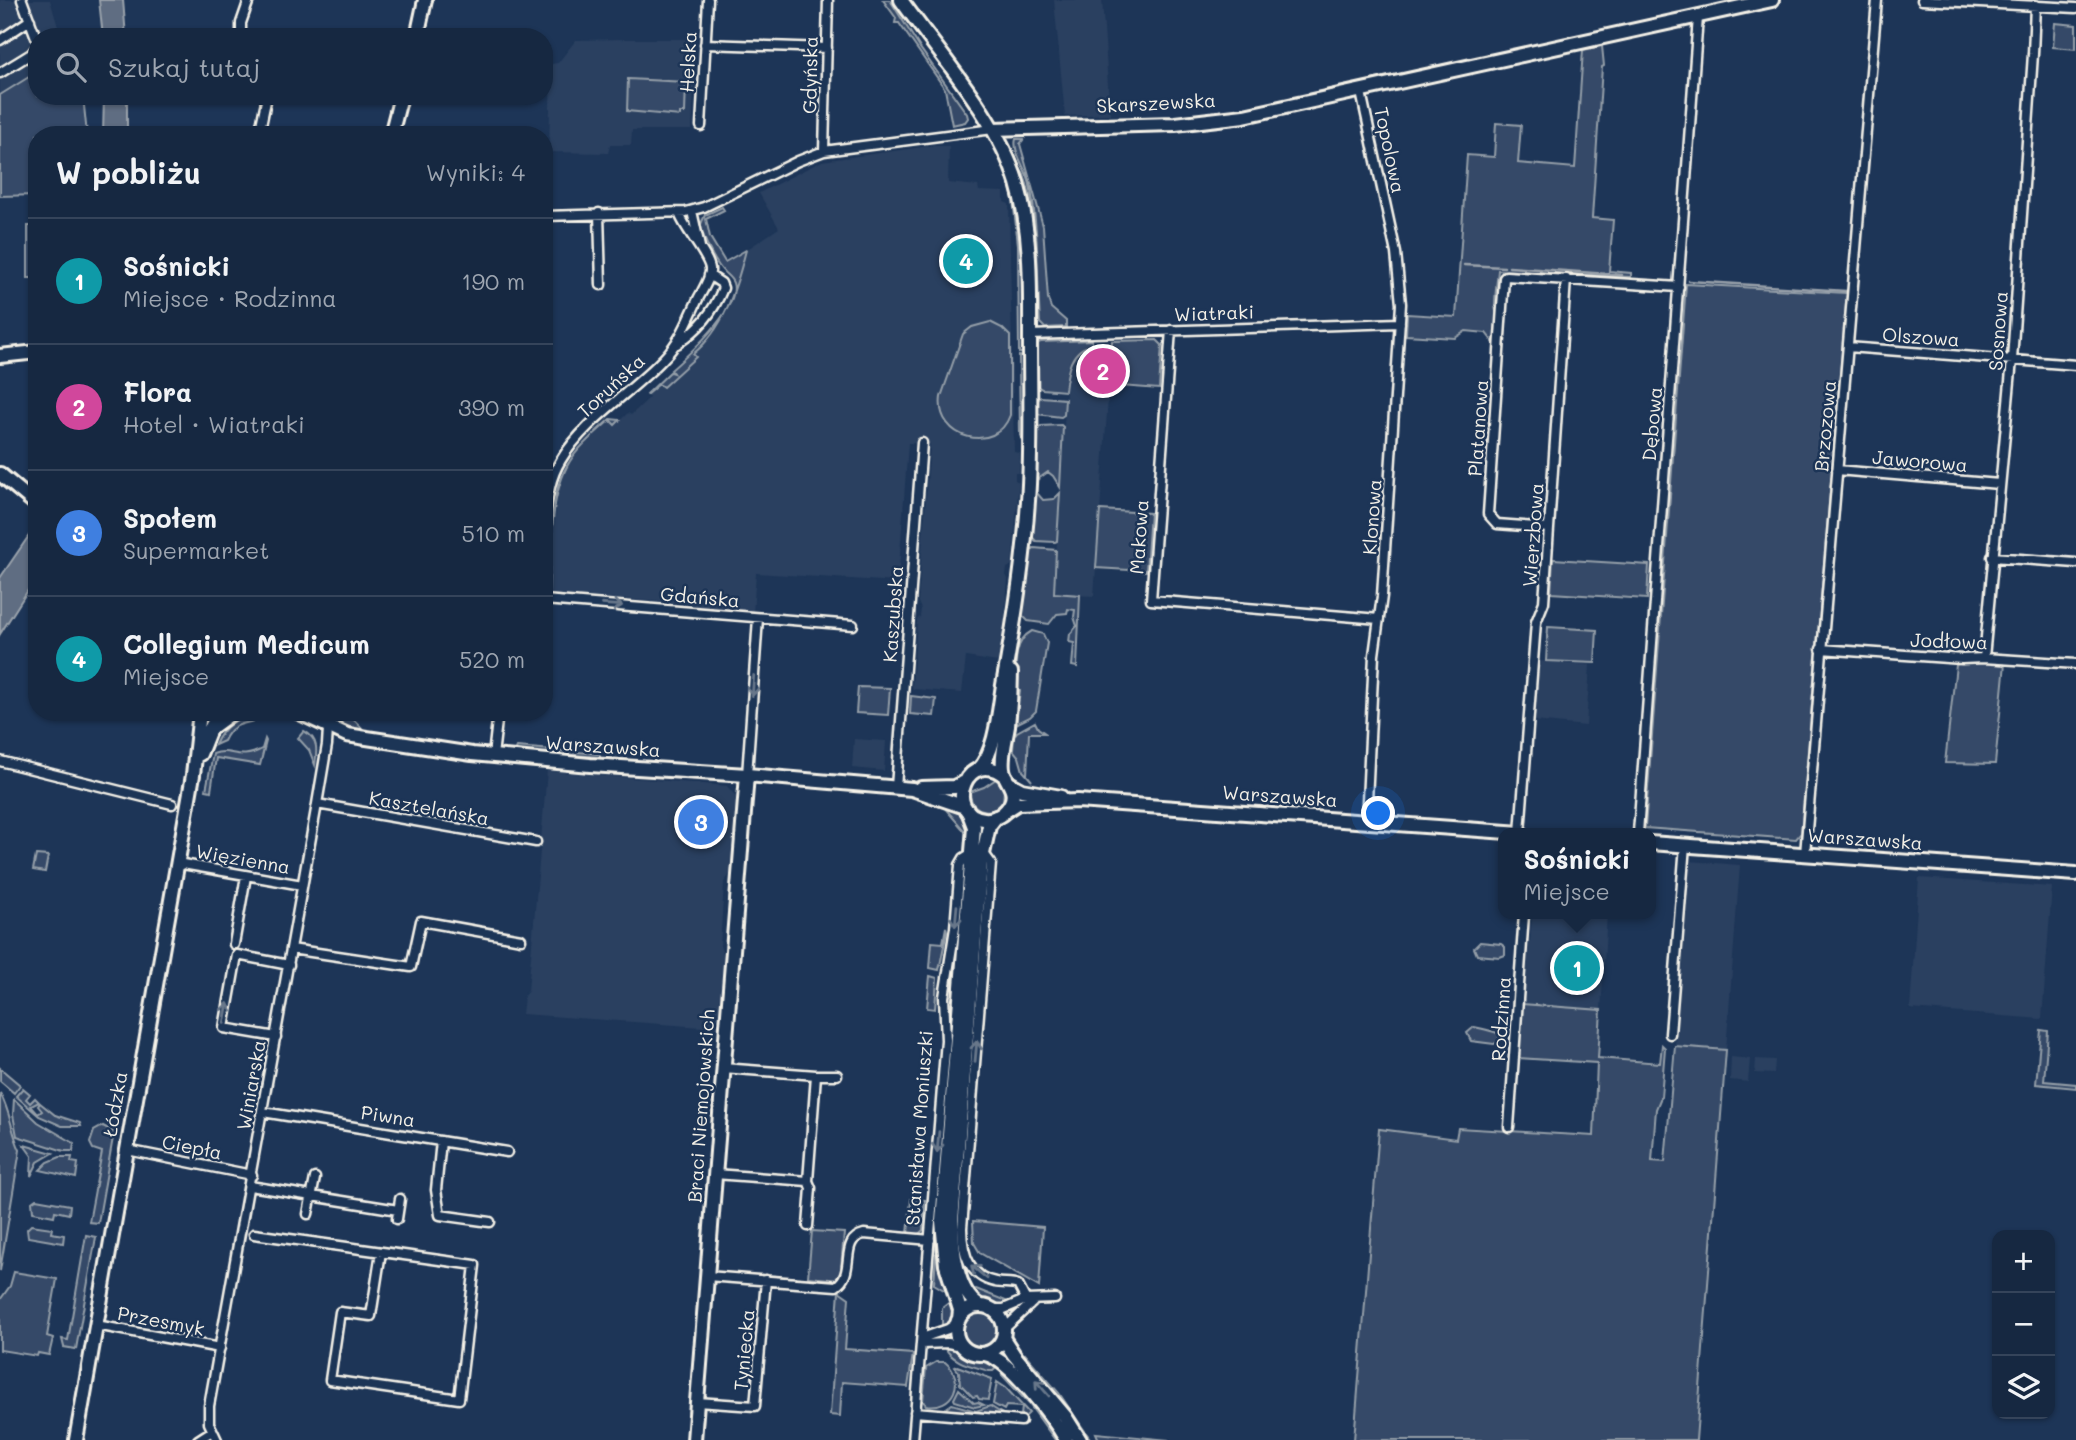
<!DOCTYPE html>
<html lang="pl">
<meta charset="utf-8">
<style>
body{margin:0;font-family:Mali,sans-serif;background:#23344c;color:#f1f3f6}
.controls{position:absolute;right:21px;bottom:21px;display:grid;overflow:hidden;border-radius:14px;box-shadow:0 2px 5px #0004}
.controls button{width:63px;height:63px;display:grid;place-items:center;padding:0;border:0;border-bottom:2px solid #35445a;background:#162841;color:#f1f3f6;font:35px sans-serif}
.you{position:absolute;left:1379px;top:814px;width:24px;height:24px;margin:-18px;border:5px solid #fff;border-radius:50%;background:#1a73e8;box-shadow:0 0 0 10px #1a73e833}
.badge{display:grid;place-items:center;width:46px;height:46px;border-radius:50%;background:#ea580c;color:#fff;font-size:23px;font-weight:700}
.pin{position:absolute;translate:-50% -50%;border:4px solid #fff;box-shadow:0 2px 7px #0006}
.popup{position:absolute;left:1498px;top:828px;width:158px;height:91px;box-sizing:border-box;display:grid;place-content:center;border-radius:14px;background:#162841;filter:drop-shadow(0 2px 5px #0005);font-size:23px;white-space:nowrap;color:#9ea6b1}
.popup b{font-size:26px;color:#f1f3f6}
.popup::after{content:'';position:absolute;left:50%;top:100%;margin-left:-14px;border:14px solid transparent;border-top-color:#162841}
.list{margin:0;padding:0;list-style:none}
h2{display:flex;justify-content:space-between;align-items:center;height:91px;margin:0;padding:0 28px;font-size:30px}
h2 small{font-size:23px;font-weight:400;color:#9ea6b1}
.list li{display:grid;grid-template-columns:46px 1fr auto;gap:21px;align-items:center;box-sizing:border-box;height:126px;padding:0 28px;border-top:2px solid #35445a}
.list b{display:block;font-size:26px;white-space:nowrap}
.list p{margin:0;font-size:23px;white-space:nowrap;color:#9ea6b1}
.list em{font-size:23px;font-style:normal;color:#9ea6b1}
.icon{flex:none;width:38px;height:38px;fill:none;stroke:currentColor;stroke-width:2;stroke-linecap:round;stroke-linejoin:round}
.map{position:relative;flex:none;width:2076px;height:1440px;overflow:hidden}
.search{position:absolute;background:#162841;box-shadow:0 2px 5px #0004;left:28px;top:28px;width:525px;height:77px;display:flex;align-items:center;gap:18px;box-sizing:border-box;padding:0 24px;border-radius:28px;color:#9ea6b1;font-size:26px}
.panel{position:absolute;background:#162841;box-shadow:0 2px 5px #0004;left:28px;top:126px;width:525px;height:595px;border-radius:28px}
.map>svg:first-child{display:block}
.built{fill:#2a4060}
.green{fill:#354a67;stroke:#949ea8;stroke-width:2}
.water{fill:#5e6d82;stroke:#9aa2ab;stroke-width:2}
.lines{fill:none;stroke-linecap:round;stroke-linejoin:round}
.stream{stroke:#9aa2ab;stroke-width:2.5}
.street-casing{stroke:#f4f1e8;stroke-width:13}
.secondary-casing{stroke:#f4f1e8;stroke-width:18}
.primary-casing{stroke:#f4f1e8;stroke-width:18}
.street{stroke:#1d3557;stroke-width:8}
.secondary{stroke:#1d3557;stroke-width:12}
.primary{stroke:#1d3557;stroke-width:12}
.oneway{stroke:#68778a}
.labels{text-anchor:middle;stroke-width:5;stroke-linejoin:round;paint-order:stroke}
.street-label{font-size:19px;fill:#f4f1e8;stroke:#1d3557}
</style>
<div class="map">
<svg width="2076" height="1440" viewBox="0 0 2076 1440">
<rect width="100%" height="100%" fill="#1d3557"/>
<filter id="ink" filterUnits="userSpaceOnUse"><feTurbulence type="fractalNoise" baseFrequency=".0143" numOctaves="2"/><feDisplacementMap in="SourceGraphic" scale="14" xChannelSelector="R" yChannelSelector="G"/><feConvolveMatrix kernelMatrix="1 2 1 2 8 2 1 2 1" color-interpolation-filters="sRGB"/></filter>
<g filter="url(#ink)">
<path class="built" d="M0,0H50L61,37H37V72L0,95Z
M1054,0H1102L1110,114L1065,116Z
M625,39H696L692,130H632L631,145H610L608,153L549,152L551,64L558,63L576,40Z
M930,146H949L948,183L978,186L979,191L1004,192V202L1009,204L1014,452L1020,453L1019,473H1015V480L1019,482L1012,565L1007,568L1006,575L1008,579L1002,648L998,662L966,657L962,693L913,689L912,686L917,620L920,617L921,609L918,602L930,444L908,443L898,582L756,573L753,613L694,609V604L548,594L557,496L563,473L583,444L610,420L615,425L628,413L631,415L649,398L647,395L660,384L662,387L696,357L693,354L712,336L735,291L746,250L779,228L759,193L822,161Z
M1098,341H1112L1094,596L1054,594L1067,375L1074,354L1088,345H1097Z
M1539,661L1590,665L1586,726L1534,721Z
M854,739L886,741L884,771L852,768Z
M547,771L727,786L737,798L731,873L724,882L720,946L724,956L717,1028L522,1014L524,996L528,991Z
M1689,861L1740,865L1726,1050L1675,1046Z
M1919,878L2052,887L2042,1019L1910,1009Z
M1532,914H1607L1601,1010L1522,1004L1527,942H1530Z
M1731,1057L1750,1059L1748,1082L1730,1080Z
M1756,1059L1775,1060L1774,1074L1755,1073Z"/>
<path class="green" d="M883,0H890L920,48L967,114L968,118L965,122L952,125L945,89L899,23H895L896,18Z
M2055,23L2076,25V49L2053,47Z
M1602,46L1604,66L1602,67L1592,218L1613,220L1609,271L1631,273V277L1498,270C1497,281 1495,294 1495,305C1496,318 1505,330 1493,342L1486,333L1466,331L1455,338L1406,335L1407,314L1456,317L1467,155L1494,157L1496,123L1521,125L1518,163L1575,168L1583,50Z
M37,72V96H83L87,135H37V195L0,196V95Z
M628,79L686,82L685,113H680V116L627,111Z
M1016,139H1024L1020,144L1043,226L1048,299L1051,308L1066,321V327L1045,328L1040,323C1037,277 1039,231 1030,185C1028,171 1012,152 1016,139Z
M1020,171L1023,172C1040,217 1036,278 1038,327L1036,325L1027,197Z
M1007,175C1025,232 1024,290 1025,349H1023V353H1019L1018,245L1013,199Z
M722,207L724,210L706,219L710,237L725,262L746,250C736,289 724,329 693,354L696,357L663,387L659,384L646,395L670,372L673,373L671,370C688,355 741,308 733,283C731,277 726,275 722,270C712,258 705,241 700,226L705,215Z
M28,226H37V278H28Z
M1686,284L1847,293L1801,833L1796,839L1645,828Z
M990,322L1002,328L1010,336V415C996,455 935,439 941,397L963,334L972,327Z
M1092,340V345C1070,349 1067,372 1065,391L1042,389L1037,386L1035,357H1037L1038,343L1041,342Z
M1157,340L1162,345L1159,389L1108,385L1112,341Z
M1019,356L1025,357V441L1023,473L1024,446L1020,435Z
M1041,397L1065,399L1064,415L1061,417L1037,414L1036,402Z
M610,419L620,420L615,425L610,420C598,431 584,442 574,455C548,491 551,551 548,594H544L556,495C562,461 586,441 610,419Z
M1061,425L1063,427L1060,487L1053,476L1048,472L1034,482L1037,429L1041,426Z
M1034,493H1037L1043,500L1054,499L1060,493L1057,541L1055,542L1036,541L1032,537Z
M1100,510L1150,513L1146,571L1096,568Z
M1034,548L1056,550L1054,593L1080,595L1077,667L1072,666L1074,643L1069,642L1070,634L1077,626L1074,617L1075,610L1068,609L1067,613L1057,614L1049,624L1028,621L1021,614L1028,554Z
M1553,559L1649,565L1647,599L1551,593Z
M1548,627L1597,630L1595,663L1546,661Z
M1032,631L1043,634L1047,643L1036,711L1030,717L1016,724L1020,691L1017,690C1016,670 1011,642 1032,631Z
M1966,661L2005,663L1995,764L1945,763L1956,665Z
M858,687L890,688L888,715L856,713Z
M911,696L936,699L934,716L910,714Z
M336,712H346L364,730C352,727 338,727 336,712Z
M257,713H265C254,729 236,715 224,741L215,745C223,726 237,717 257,713Z
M1035,722L1038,728L1045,733H1029L1027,775L1032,781L1023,771L1019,757L1013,750L1014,736L1017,732Z
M304,731C319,739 317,751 315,765L309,750L298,738Z
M265,739L266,741L260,765L216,758L211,791L206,790L213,754C231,747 238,762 262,749Z
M517,747L600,754V757L515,751Z
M996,779L1004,790L1003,802L994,810C980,813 970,806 970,792L984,787Z
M943,806C958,811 969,817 968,835Z
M36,855L48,856L45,872L33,870Z
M946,927L947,931L939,970L930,968L932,942L943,943Z
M1480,942L1501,944L1505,947V955L1500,957L1477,955L1474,948Z
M930,976L937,978L935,1009L927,1008Z
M1522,1004L1601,1010L1598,1058L1660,1063L1662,1045L1665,1048L1661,1097L1656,1109L1652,1161L1665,1162L1675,1046L1726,1050L1696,1440H1354L1379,1129L1456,1139L1458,1128L1594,1136L1597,1063L1518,1058Z
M951,1012L953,1020L937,1230L940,1263L949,1293L934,1284L936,1254L933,1253L935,1236L932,1235L933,1224H935L950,1033L947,1013Z
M1474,1027C1478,1028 1497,1032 1499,1034V1041L1494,1044L1471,1041L1467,1033Z
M2041,1030L2048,1031L2044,1081L2076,1084V1088L2036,1084Z
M0,1068L20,1085L14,1093L0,1081Z
M23,1088L30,1094L26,1099L30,1103L35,1098L39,1102L31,1106L38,1114L42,1111L38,1106L40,1103L55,1115L80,1123L81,1126H62L39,1116L16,1096Z
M0,1093C11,1113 11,1131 20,1150L0,1271Z
M14,1099L38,1122L74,1143L73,1151H64L17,1136L13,1115Z
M103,1126L114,1132L98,1223L89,1222L102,1152L93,1149L90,1143L94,1131Z
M24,1145L53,1153L38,1162L31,1176L32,1156Z
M60,1157H72L71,1162L78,1163L76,1178L40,1170L48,1162Z
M36,1199L70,1205L69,1214L55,1211L54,1216L33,1212L32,1202Z
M911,1199L925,1200L923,1230L918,1235L908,1234Z
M973,1221L1043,1227L1039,1287L980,1253L974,1243Z
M31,1225L52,1228L51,1233L64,1235L63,1243L28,1237L27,1229Z
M812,1231L844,1233L840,1280L808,1277Z
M86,1235L96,1237L76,1349L64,1347L62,1339L68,1340Z
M14,1272L57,1279L47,1336L53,1338L49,1355L38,1353L37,1356L0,1350V1300L10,1286Z
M976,1289L1006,1301L1009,1304C997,1306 980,1301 972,1290Z
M839,1291L849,1298L845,1349L913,1354L908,1387L842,1382L840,1416L830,1415Z
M951,1301C955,1314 953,1321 942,1329V1308Z
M963 1330a17 17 0 1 1 34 0a17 17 0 1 1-34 0Z
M945,1347C955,1348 959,1354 968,1358C978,1363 988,1360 997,1367L993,1371H989C973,1366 952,1363 945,1347Z
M1025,1354L1059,1393L1091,1440H1087L1062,1403L1022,1357Z
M936,1362H945C967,1380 953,1410 926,1405L923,1401L926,1368Z
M957,1366L992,1379L988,1400L979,1399L977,1396L973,1397L960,1384L959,1372L955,1367Z
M1004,1373L1028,1397L1060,1440H1055L1029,1404L1002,1375Z
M997,1382L1006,1388L1029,1413L1024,1418L1021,1416L1022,1407L1006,1406L1004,1410L993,1404Z
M959,1389L974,1403L978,1402L984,1405L975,1407L955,1401L954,1399Z
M952,1404L976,1411L990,1406L1001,1413L998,1415L942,1411Z
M1096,1433L1169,1440H1099Z"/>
<path class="water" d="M99,0H123L126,37H103Z
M104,96H127V135H103Z
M37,524V576L0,634V578Z"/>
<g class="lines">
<path class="stream" d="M1464,265L1504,267
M1509,267L1622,275
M1689,281L1846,291"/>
<defs>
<path id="street" d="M22,0L37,40
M1922,0L2076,8
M241,37V23L249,0
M0,40L30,20
M705,44L827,48
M0,73L31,54L37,47
M1361,92L1396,253L1401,304L1382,596L1374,655L1366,822
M701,126L708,0
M259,135L267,96
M824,151L828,0
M692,211L700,247
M599,213L601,285
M544,216L686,212L704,207L798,161L824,151L993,129
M1171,330L1151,600L1379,619
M1030,335L1400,323
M677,344C699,329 713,313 723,288L721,283L709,275
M1848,347L2076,365
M1837,470L1999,484
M544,527C547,504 548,481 561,460C584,421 632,392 663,359C680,342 688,320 698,299C702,291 711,278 710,269C709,256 685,230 679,213
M1549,528L1497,524L1488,514L1504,278L1506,276L1679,287
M1992,557L2076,563
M544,600L853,625
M1821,649L1962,659L1984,658L2076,664
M1984,658L2012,360L2033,54L2035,5
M493,756L498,712
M0,761L172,804
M747,775L758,618
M896,787L922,443
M317,804L536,842
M1520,833L1536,622L1544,602L1566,279
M1638,833L1698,17
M983,852L991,863L962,1228C962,1252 969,1277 995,1282C1003,1284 1011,1282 1018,1285L1029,1306
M1805,854L1877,0
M177,863L302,885
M234,944L246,876
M291,949L411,967L421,921L521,939
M1670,1034L1685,845
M276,1037L224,1028L237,955L289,965
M816,1075H837
M263,1112L507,1152
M1509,1127L1524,914
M441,1141L436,1190L440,1215L490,1222
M127,1150L252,1175
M715,1174L808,1181L816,1075L723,1068
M808,1181L811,1188L808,1226
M250,1186L398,1210
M308,1214L315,1178
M397,1219L400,1199
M254,1234L475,1265L459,1399L330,1380L340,1312L371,1316L381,1252
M707,1276L836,1286C857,1273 838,1240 864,1234L930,1240
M992,1309H1004L1025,1300L1055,1299
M96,1325L220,1348
M1004,1329L1033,1302
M922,1338L948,1329L958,1322
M922,1344L948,1343L962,1346
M697,1402L755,1406L766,1280
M915,1412L1021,1421
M198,1440L212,1431
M217,1440L209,1423V1406L317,804L327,745L329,712
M913,1440L946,1040L944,997L955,928L960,865L964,858L972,853"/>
<path id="secondary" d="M417,37L425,0
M993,129L1175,124L1244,116L1772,0
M391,135L401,96
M0,356L37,352
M0,474L37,505
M210,729L219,712
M1011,784L1022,790L1061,797
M1007,810L1018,803L1078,801L1521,833
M1650,843L2076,874
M956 1330a24 24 0 1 1 48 0a24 24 0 1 1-48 0Z
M980,1306C956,1293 952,1245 952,1221L981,863L989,826L996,817
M959,1319L960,1310L946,1265L942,1221L974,827L968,811
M1003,1338L1014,1355L1065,1416L1080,1440
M985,1354C1009,1358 1054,1419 1066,1440
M694,1440L747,775"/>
<path id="primary" d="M901,0C940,55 997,118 1017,183C1032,234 1030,289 1030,341C1030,395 1032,448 1028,501C1024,563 1014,624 1003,685C999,709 996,753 978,770
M298,712L347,735L472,754L590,765L747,775L912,789L965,807
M200,754L210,729L233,712
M1006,777C968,744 941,813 984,819C992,820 1002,816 1007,809C1021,791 1005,784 1003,769C1001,756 1006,739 1008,726C1010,708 1011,691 1011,672
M921,788L954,787L965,782
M76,1440L193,775L200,712"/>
</defs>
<use href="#street" class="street-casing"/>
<use href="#secondary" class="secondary-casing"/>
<use href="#primary" class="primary-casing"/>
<use href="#street" class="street"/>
<use href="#secondary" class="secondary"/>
<use href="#primary" class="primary"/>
</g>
<defs><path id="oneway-shaft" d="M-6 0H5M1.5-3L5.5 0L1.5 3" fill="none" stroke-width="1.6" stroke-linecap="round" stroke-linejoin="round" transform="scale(1.75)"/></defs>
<g class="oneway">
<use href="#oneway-shaft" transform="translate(612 605) rotate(4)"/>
<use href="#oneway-shaft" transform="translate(753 686) rotate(94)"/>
<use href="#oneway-shaft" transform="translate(956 916) rotate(95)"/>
<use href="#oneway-shaft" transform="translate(226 1013) rotate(-80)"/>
<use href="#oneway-shaft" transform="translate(976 1051) rotate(-85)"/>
<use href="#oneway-shaft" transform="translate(938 1142) rotate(95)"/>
<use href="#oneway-shaft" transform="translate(979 1272) rotate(-140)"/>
<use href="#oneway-shaft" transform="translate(1042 1388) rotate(-131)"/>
</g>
</g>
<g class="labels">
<g class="street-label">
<text transform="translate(688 62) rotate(-87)" y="7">Helska</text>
<text transform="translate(810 75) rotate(-89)" y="7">Gdyńska</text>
<text transform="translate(1156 103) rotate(-3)" y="7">Skarszewska</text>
<text transform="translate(1390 150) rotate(78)" y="7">Topolowa</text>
<text transform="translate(1214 313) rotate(-2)" y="7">Wiatraki</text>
<text transform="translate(1998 331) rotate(-86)" y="7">Sosnowa</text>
<text transform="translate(1921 337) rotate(4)" y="7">Olszowa</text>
<text transform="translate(611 386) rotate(-43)" y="7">Toruńska</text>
<text transform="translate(1652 424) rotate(-85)" y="7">Dębowa</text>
<text transform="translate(1825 426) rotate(-85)" y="7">Brzozowa</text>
<text transform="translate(1478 428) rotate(-86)" y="7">Platanowa</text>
<text transform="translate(1920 461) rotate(5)" y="7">Jaworowa</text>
<text transform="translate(1372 517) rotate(-86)" y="7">Klonowa</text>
<text transform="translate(1533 535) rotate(-86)" y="7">Wierzbowa</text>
<text transform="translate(1139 537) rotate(-86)" y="7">Makowa</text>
<text transform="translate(700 597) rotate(5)" y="7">Gdańska</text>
<text transform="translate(893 614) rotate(-86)" y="7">Kaszubska</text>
<text transform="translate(1949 641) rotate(2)" y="7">Jodłowa</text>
<text transform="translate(603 746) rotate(4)" y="7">Warszawska</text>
<text transform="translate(1280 796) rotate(4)" y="7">Warszawska</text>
<text transform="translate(429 808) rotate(10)" y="7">Kasztelańska</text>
<text transform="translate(1865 839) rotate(4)" y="7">Warszawska</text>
<text transform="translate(243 859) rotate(10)" y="7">Więzienna</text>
<text transform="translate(1501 1019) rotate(-86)" y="7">Rodzinna</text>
<text transform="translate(251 1085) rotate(-80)" y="7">Winiarska</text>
<text transform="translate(115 1104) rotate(-80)" y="7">Łódzka</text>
<text transform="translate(701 1106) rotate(-86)" y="7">Braci Niemojowskich</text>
<text transform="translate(388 1116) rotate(9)" y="7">Piwna</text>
<text transform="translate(919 1128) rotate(-86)" y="7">Stanisława Moniuszki</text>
<text transform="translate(192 1147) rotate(11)" y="7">Ciepła</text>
<text transform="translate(161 1321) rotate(11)" y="7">Przesmyk</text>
<text transform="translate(744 1350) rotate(-85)" y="7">Tyniecka</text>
</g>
</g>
</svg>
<div class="controls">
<button>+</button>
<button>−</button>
<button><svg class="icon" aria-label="layers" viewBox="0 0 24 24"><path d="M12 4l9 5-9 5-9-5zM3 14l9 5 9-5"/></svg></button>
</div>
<div class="you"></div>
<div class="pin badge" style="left:1577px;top:968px;background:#0f9aa8">1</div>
<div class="popup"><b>Sośnicki</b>Miejsce</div>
<div class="pin badge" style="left:1103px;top:371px;background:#d1479c">2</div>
<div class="pin badge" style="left:701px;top:822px;background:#3f7fe0">3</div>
<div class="pin badge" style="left:966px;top:261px;background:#0f9aa8">4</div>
<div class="search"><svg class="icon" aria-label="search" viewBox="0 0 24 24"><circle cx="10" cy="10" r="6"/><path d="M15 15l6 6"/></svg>Szukaj tutaj</div>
<section class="panel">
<h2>W pobliżu<small>Wyniki: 4</small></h2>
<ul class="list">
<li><span class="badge" style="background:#0f9aa8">1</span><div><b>Sośnicki</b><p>Miejsce · Rodzinna</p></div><em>190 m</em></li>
<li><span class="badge" style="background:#d1479c">2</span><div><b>Flora</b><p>Hotel · Wiatraki</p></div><em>390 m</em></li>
<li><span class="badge" style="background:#3f7fe0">3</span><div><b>Społem</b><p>Supermarket</p></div><em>510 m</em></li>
<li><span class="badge" style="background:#0f9aa8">4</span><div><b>Collegium Medicum</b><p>Miejsce</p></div><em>520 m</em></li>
</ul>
</section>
</div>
